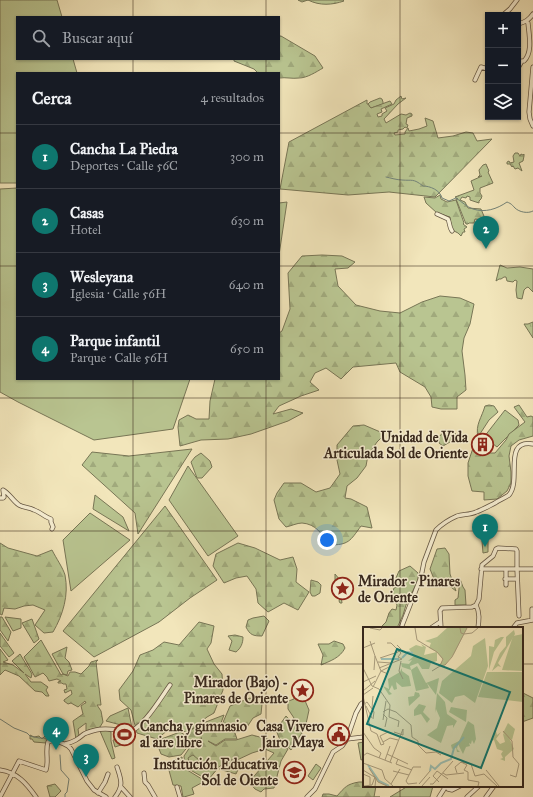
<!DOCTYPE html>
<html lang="es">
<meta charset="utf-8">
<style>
body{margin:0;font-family:"IM FELL Great Primer",serif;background:#242831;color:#f1f3f6}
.controls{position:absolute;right:12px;top:12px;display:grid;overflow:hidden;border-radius:0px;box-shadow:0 1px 3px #0004}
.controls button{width:36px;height:36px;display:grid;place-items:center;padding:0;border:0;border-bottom:1px solid #363941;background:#171b24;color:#f1f3f6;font:20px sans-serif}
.you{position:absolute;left:327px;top:540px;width:14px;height:14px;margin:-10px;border:3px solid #fff;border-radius:50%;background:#1a73e8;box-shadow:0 0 0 6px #1a73e833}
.badge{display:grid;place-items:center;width:26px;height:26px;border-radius:50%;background:#0f766e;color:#fff;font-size:13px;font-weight:700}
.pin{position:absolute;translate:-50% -33px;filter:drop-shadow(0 1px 2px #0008)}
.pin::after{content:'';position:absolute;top:21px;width:14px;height:12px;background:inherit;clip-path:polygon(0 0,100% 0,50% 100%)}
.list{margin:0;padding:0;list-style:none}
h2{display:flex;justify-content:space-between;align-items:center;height:52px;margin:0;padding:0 16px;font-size:17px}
h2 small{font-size:13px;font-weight:400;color:#9ea1a6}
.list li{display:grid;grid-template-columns:26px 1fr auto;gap:12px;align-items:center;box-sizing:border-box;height:64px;padding:0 16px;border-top:1px solid #363941}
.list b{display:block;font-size:15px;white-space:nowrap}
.list p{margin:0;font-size:13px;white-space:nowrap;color:#9ea1a6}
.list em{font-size:13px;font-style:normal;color:#9ea1a6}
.icon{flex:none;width:22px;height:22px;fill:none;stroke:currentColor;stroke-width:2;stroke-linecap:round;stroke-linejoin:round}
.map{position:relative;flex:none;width:533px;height:797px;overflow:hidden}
.search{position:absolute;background:#171b24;box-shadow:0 1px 3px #0004;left:16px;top:16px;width:264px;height:44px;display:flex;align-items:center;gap:10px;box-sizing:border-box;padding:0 14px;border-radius:0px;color:#9ea1a6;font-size:15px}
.panel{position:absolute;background:#171b24;box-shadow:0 1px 3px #0004;left:16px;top:72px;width:264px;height:308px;border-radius:0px}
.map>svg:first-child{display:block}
.grass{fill:#b9c591;stroke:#787656}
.forest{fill:url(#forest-firs);stroke:#787656}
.park{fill:url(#park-tufts);stroke:#787656}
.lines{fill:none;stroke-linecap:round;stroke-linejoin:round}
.stream{stroke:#738277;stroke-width:1}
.minor-casing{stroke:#655744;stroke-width:5}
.minor{stroke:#f7efd3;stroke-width:3.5}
.grid{fill:none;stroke:#36271c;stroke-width:1;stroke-opacity:0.55}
.labels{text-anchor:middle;stroke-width:3;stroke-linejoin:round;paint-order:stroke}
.poi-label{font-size:14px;font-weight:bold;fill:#36271c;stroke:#f7efd3;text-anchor:end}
.inset-river{fill:none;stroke:#9bbfb3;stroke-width:2}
.inset-road{fill:none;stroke:#a79a7b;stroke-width:1}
.view{fill:#0f766e;fill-opacity:0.15;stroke:#0f766e;stroke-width:2}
.inset-edge{fill:none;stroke:#36271c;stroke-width:2}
</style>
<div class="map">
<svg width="533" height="797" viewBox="0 0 533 797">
<defs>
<pattern id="forest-firs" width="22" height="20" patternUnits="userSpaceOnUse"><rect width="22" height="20" fill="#b9c591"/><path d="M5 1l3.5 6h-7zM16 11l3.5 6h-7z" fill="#a0a97c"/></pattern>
<pattern id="park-tufts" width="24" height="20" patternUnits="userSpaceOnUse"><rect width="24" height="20" fill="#b9c591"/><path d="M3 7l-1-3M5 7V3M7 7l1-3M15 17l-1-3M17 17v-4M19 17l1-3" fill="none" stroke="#a0a97c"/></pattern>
</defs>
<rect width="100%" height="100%" fill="#f2e6bb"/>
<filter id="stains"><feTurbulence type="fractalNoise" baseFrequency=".005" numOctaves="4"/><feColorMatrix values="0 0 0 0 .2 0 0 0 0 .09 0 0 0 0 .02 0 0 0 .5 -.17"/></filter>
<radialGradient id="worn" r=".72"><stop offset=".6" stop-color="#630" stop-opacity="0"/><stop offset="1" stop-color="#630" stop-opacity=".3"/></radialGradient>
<path class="grass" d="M0,0H57L62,17H17V59H73L77,73H17V183H0Z
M380,98L382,99L383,102V104L371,108L370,107L368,104L370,102Z
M17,188V379H190L173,429L94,440L18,402L0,392V189Z
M287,202L279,255V203Z
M500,265L507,268L520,267L533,269V292L528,287L526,288L524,290L522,299L517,298L516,290L517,281L515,280L513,282L507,281L506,277H504L501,279H499L496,281Z
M505,410L518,420L519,425L497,447L484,437Z
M188,466L238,536L208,556L169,500Z
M95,495L123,517L129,531L93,509Z
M90,513L130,540L71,591L63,540Z
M482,541H488V552L483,553Z
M294,689L303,696L309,710L306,724L299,725L293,720L294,718L288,709V704L286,702L294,699Z
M106,730L111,732V741L115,758L112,759L100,731Z
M48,733L50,739L46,743L34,742L32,739H30V735L34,737L39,736L42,739Z
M125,736L127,743L115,747L113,740Z
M364,742V759L361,760L358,743Z
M182,757L184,768L205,781L192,788L194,794L184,797H183L181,786L173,785L167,763Z
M316,764L321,768L313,780L308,776Z
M408,786H433L430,797H390Z"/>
<path class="forest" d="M298,0H343L344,1C332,5 320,6 308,0L302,2Z
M279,36H281L315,56L323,68C316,72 307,78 299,78C292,79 286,77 279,78V73H258L254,69L234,61V59H279Z
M401,96L402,99L406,98L398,104L384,119L386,123L401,114L406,115L410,113L412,114V116L407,118L406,124L408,125L407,128L405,127L403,129L398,130V132L394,133L395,135L405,134V132L408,128L409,131L419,129L427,126L425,118L433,121L438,138L453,136L466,132L473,133L477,141L492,139L435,197L389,192L348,195L280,189L289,142L367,100V104H368L370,107L371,108L390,101L392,104L381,109L382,112L377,114L378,117L382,116V114L387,111L385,108L394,104L396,100Z
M515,153H518L520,156L521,154L523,155L524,154V156L523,161L519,163L522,171L518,168L515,169L513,166L512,167L510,164H507V162L509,161L510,163L514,162L513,156Z
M486,164L489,171L488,172L493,183L480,188V193L482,196L481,199L479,201V203L470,200V197L467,196L466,198L462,197L460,200L465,202L468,208L481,209L486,221L484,222L482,220L475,219L474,223H469L468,224H466L456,199H458L455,197L474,190L471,181L482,176L478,177L480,175L479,170L483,165Z
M440,195L441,199L447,202L456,200L464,223L463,224L467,227L464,229L465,232H463L461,236L458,233L452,230L451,226L450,217L437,213L426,203L424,197L435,198Z
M322,255L342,256L355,262L348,268L335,269L338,286L356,305L380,311L400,313L422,302L440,296L460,298L474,304L470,324L464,338L462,351L465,375L466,390L457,397V409H441L432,407L431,397L425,387L400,372L396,363L353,367L341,379L326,368L315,373L310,382L319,390L301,396L279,406L273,414L291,409L303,413L288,421L251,434L228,439L201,440L180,446L178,427L179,420L188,415L196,419H209L210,401L215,379H279V333L282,331L290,309L288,273L302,256Z
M489,405L494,406L498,412L489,420L478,437C475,425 482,417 485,406Z
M519,405L527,417L531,416L533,417V436L519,440L511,446L509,456L511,472V483L507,491L497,499L484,500V492L472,491L468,476V463L474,445L479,453H495L506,440L509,434L525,422L514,407Z
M364,425L385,434L377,442L368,455L366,466L357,478L347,486L345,498L351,499L367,507L372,528L361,526C350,541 349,545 329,545C322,534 316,524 302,523C297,523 291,526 286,527L279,519L274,500L277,493L284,483H301L316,492L330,488L340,474L337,460V445L353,426Z
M445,430L449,431L456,434L450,442L443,446L439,443V437Z
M192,449L138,534L135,513L82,465L92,452L129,456Z
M201,453L210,461L212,467L202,478H197L191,462L195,457Z
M165,506L217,580L190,598L159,622L94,657L63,631Z
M0,543L8,548L37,556L52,550C56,558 63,568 65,575C69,595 63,615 53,632L44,633L35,625L45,610L33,605L24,606L15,609L4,608L2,615L0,614Z
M238,543L255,548L280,560L293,557L297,569L296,582L309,592L298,610L284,603L268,612L258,603L256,589L247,576L236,578L224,583L213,566L216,554Z
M445,548L449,554L450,574L456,591L443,581L434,579L430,569L437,549Z
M410,566L418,573V580L406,605L403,615L397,628H380L386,622L389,613L392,609L396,610L397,605L392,595L394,588L397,587L398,585L396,578L399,571Z
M460,579L463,587L465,590L466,605H455V600L458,598Z
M311,580L318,582L321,585L320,593L315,596H312L310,592Z
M264,616L269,621L262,636C253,636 250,635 246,627L248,620L253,618Z
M0,617H2L11,632L8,641L0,630Z
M5,617L21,619V628L13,631Z
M32,619L39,639L34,643L22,623Z
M199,622L214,626L211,643L207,649L214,664L222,674L223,690L214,713L207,717L187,733L174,725L157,739L137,733L131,710L120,700L119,690L133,671L140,655L153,650L164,642L179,645Z
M0,633L14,653L9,657L0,646Z
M235,635L243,637C243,643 241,648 236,652L229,650L232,641L228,636Z
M41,640L61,675L63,674L52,654L67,647L65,658L69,662L72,670L68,671L67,675L63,674L68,676L70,672H75L81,674L89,666L91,662L98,660L96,662L101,705H97L101,711L103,722L100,727L86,731V723L78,729L79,736L76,739L73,721L83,714L81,706L85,703H86L85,701L78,707L71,703L68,704L64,701V700L72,694L71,690L65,693L64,690L67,689L66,684H63L62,683H58V682L61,681L57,679L49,681L47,677L43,673L35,677L24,657Z
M334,641L343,644L345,648C340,658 330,661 321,665L323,655L318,644H329Z
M0,649L8,660L3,662L13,665L24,673L12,661L20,654L32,674L31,678L25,674L31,682H41L48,687L46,690L49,696H46L42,692L35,691L19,676L5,670L0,675Z
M523,693L533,698V718L522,722V694Z
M250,698L262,704L261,714L253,718L247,727L238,732L229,731L235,733L237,739H225L216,745L208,741L216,746L225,740H236L252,735L271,740L288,749L281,761L274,788L264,789L261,792L255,789L249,782L274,753L265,749L252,753L237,760H228L219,767L208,780L185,767L184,756L192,744L202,738H201L190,744L181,755L169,757L161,754L156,741L180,732L185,735L198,725L224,715L219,728L227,730L221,727L230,706Z
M128,708L132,728L106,721L110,716Z
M286,716L302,733L291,750L280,740L276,730Z
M228,761H242L236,774L219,769Z
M359,782H364V786H376L374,797H380H322L323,794H329L337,796C345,787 347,784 359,782Z
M55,784L61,791L55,797H50L47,786Z"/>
<path class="park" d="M533,322V338L524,324H528Z
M335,574L345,586L341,596L342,603H340L339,601L342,591L339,586L335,588Z
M193,755L199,760L201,759L202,762L197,763L192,765L190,764L188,758L191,756Z"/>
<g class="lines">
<path class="stream" d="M386,177C391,178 397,180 402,180C412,181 413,178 423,186C430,186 440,190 442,198L449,201L456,198C462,202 467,207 473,209C485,213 497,209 507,202C512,204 512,205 515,208C519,212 528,214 533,211
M0,719L14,728L27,733L30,736L39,738H44L48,740
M60,755L61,770L69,779L67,792L65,794V797"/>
<defs>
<path id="minor" d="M503,15L510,9L517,0
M518,24C525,22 529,20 533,14
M533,67L529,112L530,119L533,126
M518,68L522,61H524C533,52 529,35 528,23L526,21
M475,80L481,67L488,69
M437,214L448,219C450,223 449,227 452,231
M0,498H3L4,497L3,490C9,493 13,501 19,505C24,508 29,507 34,510C40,512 45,517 51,519V522L53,527L52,529
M481,569H533
M505,579H517
M506,585V569
M476,605L479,599L482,565L493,556L496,549L498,548L516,549L517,551V569L519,616
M476,605C480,613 479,620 478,628
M532,620V609
M401,628L421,577L424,562L436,530C442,524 450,519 457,516C463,514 470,515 476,512C482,510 489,506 495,503C499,500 505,498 509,495C522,480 502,439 533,444
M431,628L440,622
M441,628L440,611L442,608L472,607L476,605
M513,628L517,623L533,620
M347,739L364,737
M65,744C74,742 78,739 84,734C88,732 92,731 96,730C104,728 110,729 118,730C121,731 124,733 127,732C141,732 162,696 170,685
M0,770C17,772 27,784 36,797
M144,773L145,782L148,785L155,797
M446,786L448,789L452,790L460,786
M121,787L130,797
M177,787L180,797
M98,793L105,782L108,774
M0,797L19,761L46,770C49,761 45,751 48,742L54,740L64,744L68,746L71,749L87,781L94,790L106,797
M115,797C124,786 121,779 117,767
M307,797L315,789L333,752L342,746L347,739L356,713L361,704L364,702
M439,797L446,786
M467,797L479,786
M486,797L494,786"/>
</defs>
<use href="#minor" class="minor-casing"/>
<use href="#minor" class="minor"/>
</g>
<path class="grid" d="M133,0V17M266,0V17M400,0V628M133,59V73M266,59V73M0,133H17M279,133H533M0,266H17M279,266H533M133,379V797M266,379V797M0,398H533M0,531H533M0,664H364M522,664H533M400,786V797"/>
<defs>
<symbol id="building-ring" viewBox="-11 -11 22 22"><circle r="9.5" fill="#f7efd3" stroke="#8f2418" stroke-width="1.5"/><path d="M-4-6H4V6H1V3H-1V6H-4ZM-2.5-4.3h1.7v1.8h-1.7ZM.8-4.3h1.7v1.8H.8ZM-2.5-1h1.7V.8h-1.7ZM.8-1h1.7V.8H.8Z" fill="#8f2418"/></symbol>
<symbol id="sight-ring" viewBox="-11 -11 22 22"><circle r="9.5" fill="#f7efd3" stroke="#8f2418" stroke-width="1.5"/><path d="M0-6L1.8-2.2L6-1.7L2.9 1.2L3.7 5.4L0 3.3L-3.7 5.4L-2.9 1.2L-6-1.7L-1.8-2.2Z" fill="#8f2418"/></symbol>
<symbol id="stadium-ring" viewBox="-11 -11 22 22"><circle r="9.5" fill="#f7efd3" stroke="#8f2418" stroke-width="1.5"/><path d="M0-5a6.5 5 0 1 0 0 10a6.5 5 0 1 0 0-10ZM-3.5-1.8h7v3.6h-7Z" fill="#8f2418"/></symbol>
<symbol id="civic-ring" viewBox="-11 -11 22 22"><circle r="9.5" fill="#f7efd3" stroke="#8f2418" stroke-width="1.5"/><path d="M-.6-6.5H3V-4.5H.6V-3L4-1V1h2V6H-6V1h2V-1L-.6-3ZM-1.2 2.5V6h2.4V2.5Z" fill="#8f2418"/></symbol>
<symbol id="school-ring" viewBox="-11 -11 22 22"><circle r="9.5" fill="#f7efd3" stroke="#8f2418" stroke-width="1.5"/><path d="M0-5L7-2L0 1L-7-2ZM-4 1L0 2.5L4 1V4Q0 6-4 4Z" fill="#8f2418"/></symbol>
</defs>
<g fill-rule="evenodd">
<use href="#building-ring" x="470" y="432" width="25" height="25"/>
<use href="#sight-ring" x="330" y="576" width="25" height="25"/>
<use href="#sight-ring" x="290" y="678" width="25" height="25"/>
<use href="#stadium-ring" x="112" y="722" width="25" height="25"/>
<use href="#civic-ring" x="326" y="722" width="25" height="25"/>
<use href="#school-ring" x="282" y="760" width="25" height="25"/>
</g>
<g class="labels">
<g class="poi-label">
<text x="468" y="442">Unidad de Vida<tspan x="468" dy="16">Articulada Sol de Oriente</tspan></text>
<text x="358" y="586" text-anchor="start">Mirador - Pinares<tspan x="358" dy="16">de Oriente</tspan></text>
<text x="288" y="687">Mirador (Bajo) -<tspan x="288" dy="16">Pinares de Oriente</tspan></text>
<text x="140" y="731" text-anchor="start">Cancha y gimnasio<tspan x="140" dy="16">al aire libre</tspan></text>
<text x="324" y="731">Casa Vivero<tspan x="324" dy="16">Jairo Maya</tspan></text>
<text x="278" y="769">Institución Educativa<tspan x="278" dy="16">Sol de Oiente</tspan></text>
</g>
</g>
<g transform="translate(363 627)">
<rect width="160" height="160" fill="#f2e6bb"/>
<path d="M84,1H104L91,27L82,38H76L80,33L74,25L66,21L68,16L62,14L74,10ZM160,7V44L139,43L150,9ZM122,11L125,39L112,76L101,68L92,70L89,76L76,66L79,54L108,29L110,19ZM124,45H160V75L115,70ZM88,80L104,83L103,95L86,85Z" fill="#b9c591"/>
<path d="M151,3L152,7L135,36L138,40L135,39L129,44L137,26L143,19V10ZM138,10H141L131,25L126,43V19L131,20L132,13ZM58,17L63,20L61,28L74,25V34L68,36L66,42H59L55,36L47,39L48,43L39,40L38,36L46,37L49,33L45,34L51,29L46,22L53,18L60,20ZM54,39L63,56L76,51L73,68L64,56L66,61L53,64L48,43ZM39,41V44L46,49L48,59L39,60L33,55L34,62L31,63L29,58L26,64L29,67L26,68L20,59L26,62L25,52L37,45ZM52,65L56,66L57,69L46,79L45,70L51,69ZM74,66L82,75L84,87L94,94L90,101V98L84,99L78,116L64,108L74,101L77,91L73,82L72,86ZM56,77L63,79L60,85L67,92L64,96L58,87L51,89V83ZM105,94L111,98L113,112L111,117L109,113L108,117L106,116L107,119L103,120L100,127L95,117L94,122L97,125H94L93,120L89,122L88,118L96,114ZM133,104L134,108L138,105L133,112L137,117L142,115L140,107L145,108L151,122L142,130V134L137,132L140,131L138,127L140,124L134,122L131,113L128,114Z" fill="#b9c591"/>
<path d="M145,96L152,102L149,113L140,106Z" fill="#b9c591"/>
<path class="inset-river" d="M39,31L45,25L50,26M18,32H36M5,138L16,154L26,159M67,144L68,139L72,142L78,136L88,132L91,121L101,110"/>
<path class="inset-road" d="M7,1L17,3L19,1M52,1L54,13L74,25L80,32L77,39L69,44M97,1L98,6L101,7L109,6L115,1M7,14L12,29M0,21L12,16M17,31L35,25L38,22L34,18M38,34L36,44L40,52M15,35L28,36M77,39L82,38L89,30L104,1M0,41L9,59L16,62L27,78L26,90L36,94L35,100M16,41L39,32L35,30L38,26L28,16H24M11,43L12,29L18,44L25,47M0,55L13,49M10,60L18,44L28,39M0,64L12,54M0,68L10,61M0,69L8,104M0,78L4,75L11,85L10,92M3,79L9,91M9,81L10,69M20,85L25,82L33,85L48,98L49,110L55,114V118L63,126L73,125L78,128M20,87L24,91L22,100M20,93L23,74M8,104L14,107L18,118L21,117L17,109L25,105M140,104L149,114L150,130L156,137L153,150L147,148M0,105L11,121L18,126L16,131M31,105L40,108V102M20,115L27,111L35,113M24,127L45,137M0,129L4,126L29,136M35,132L33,137L49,143M22,133L27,119M27,135L40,102M98,135L108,137L112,149L121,147L134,159M98,135L104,138L101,143M0,136L19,143L22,152L30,159M6,141L15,155L24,159M0,143L13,151L12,159M101,143L105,145V153L116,155L115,159M123,143L136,159M30,144L46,148M80,146L83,148L101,146M94,146L92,140L98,135M0,147L7,150V158M76,155L70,149L74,144L85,152M54,156L45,157L43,154L50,140H58M28,157L37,142M56,157L67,144M67,157H70L90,134M1,159L9,158L12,150M59,159L67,150"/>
<path class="view" d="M34,22L147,65L118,141L4,97Z"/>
<rect width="160" height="160" class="inset-edge"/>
</g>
<rect width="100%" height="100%" filter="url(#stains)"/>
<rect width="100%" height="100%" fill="url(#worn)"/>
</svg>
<div class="controls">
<button>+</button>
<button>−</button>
<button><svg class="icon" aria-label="layers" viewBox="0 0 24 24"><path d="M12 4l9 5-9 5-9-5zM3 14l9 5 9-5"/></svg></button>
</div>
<div class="you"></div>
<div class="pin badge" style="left:485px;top:547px">1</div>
<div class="pin badge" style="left:486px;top:249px">2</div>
<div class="pin badge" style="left:86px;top:777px">3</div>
<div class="pin badge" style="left:56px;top:750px">4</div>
<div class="search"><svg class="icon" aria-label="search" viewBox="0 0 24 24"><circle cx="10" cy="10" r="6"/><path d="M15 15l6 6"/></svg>Buscar aquí</div>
<section class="panel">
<h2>Cerca<small>4 resultados</small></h2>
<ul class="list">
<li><span class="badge">1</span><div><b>Cancha La Piedra</b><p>Deportes · Calle 56C</p></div><em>300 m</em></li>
<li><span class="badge">2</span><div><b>Casas</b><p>Hotel</p></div><em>630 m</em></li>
<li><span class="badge">3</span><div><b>Wesleyana</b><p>Iglesia · Calle 56H</p></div><em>640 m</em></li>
<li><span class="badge">4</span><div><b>Parque infantil</b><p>Parque · Calle 56H</p></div><em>650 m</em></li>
</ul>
</section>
</div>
